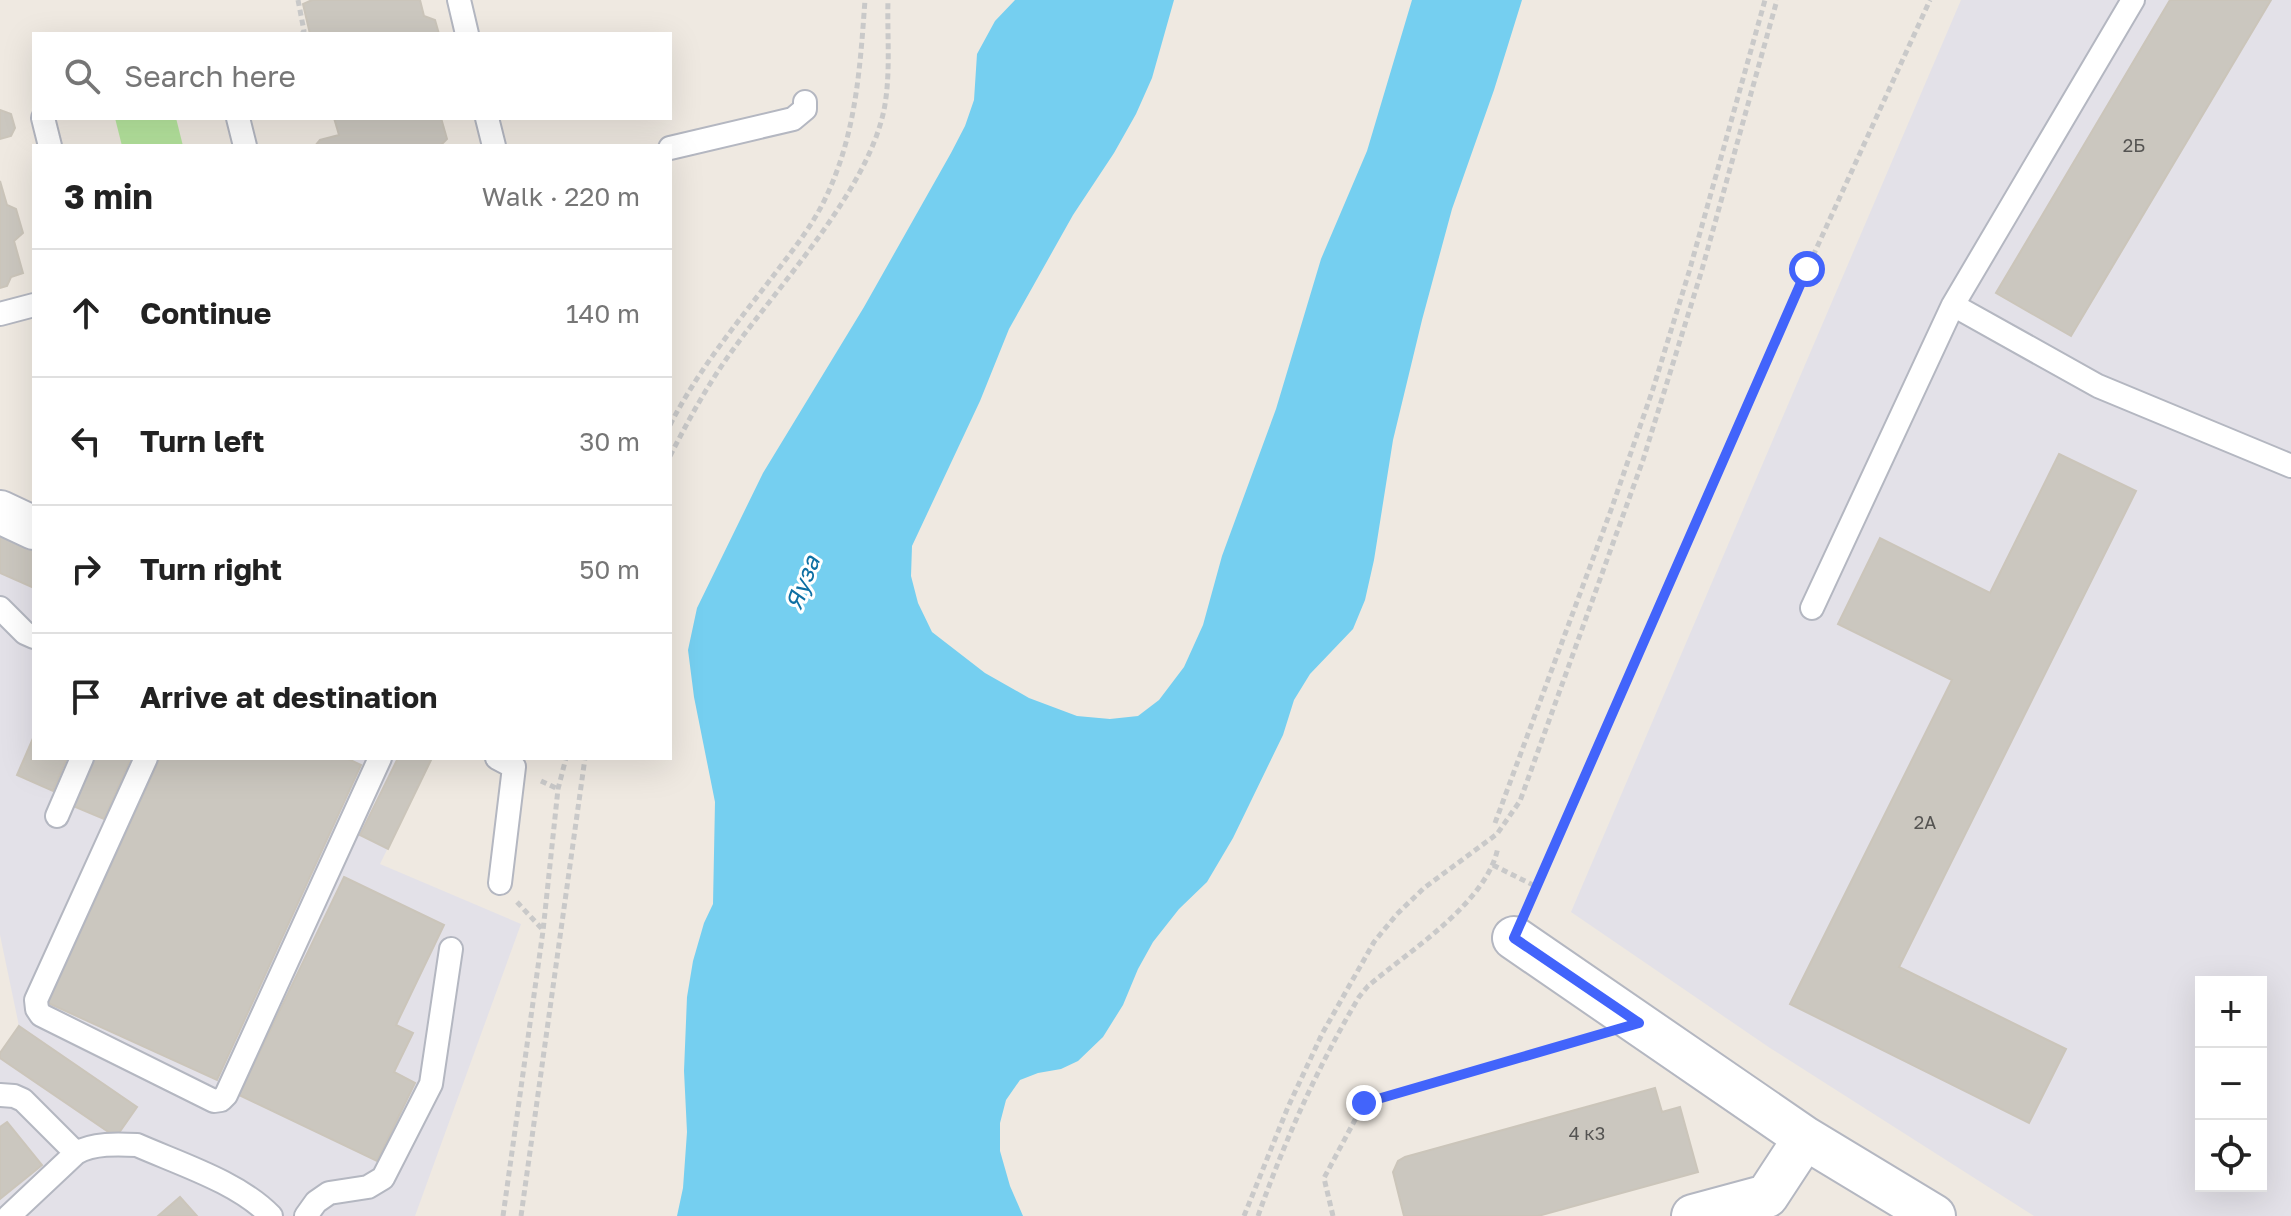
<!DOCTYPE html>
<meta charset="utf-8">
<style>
body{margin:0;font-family:"Golos Text",sans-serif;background:#f6f6f6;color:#222}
.controls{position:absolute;right:24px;bottom:24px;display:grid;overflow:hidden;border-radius:0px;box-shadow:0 8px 32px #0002}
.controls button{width:72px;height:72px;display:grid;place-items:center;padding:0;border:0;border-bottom:2px solid #e0e0e0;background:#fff;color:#222;font:40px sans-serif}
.stop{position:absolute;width:24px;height:24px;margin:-18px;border:6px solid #4264fb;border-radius:50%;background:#fff}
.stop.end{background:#4264fb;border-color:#fff;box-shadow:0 2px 8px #0008}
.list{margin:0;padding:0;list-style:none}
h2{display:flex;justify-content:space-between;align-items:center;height:104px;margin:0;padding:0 32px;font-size:34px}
h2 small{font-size:26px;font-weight:400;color:#767676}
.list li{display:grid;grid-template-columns:52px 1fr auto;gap:24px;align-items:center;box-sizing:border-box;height:128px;padding:0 32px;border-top:2px solid #e0e0e0}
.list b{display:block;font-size:30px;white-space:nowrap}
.list em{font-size:26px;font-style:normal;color:#767676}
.icon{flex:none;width:44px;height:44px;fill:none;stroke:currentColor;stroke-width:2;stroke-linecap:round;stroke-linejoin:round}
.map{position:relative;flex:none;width:2291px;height:1216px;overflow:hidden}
.search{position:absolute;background:#fff;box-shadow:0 8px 32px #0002;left:32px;top:32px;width:640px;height:88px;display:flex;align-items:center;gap:20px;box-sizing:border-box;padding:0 28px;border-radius:0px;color:#767676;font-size:30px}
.panel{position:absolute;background:#fff;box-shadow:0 8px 32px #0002;left:32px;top:144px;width:640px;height:616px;border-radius:0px}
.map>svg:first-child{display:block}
.industrial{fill:#e3e1e8;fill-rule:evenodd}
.green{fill:#b6e59e}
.water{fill:#75cff0}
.building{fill:#cbc7bf;stroke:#cbc5ba;stroke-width:2}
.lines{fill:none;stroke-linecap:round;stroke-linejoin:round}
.service-casing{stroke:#b4b7c1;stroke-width:26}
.minor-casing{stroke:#b4b7c1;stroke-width:46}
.path{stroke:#c9c9c9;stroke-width:5;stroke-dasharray:6 4;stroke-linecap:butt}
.service{stroke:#fff;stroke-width:22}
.minor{stroke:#fff;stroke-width:42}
.route{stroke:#4264fb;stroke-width:10}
.labels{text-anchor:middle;stroke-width:6;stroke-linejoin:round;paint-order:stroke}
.number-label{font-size:18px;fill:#555452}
.water-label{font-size:24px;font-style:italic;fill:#0d6fa3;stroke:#fff}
</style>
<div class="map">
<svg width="2291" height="1216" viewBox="0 0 2291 1216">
<rect width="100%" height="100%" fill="#efe9e1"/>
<path class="industrial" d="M1961,0H2291V1216H2034L1770,1048L1571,912ZM2201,982H2261V1186H2201Z
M0,533L34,548V758H432L380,864L521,924L415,1216H0V1053L19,1026L0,935Z"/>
<path class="green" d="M115,118H176L183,146H122Z"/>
<path class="water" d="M1015,0H1174L1152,78L1136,114L1114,153L1073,215L1009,329L980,401L912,546L911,576L918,603L932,632L985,673L1029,698L1077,716L1110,719L1138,716L1159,700L1184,667L1203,625L1222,556L1276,409L1321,259L1367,151L1412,0H1522L1494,90L1452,209L1422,320L1393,440L1374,560L1365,600L1353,629L1310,674L1294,700L1283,735L1233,838L1207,882L1179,909L1153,942L1138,969L1123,1005L1103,1037L1078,1061L1061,1069L1038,1073L1020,1080L1006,1100L1000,1123V1151L1010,1186L1023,1216H677L683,1188L687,1132L684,1071L687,997L693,961L704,923L713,904L715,802L694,697L688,650L697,608L763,473L864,307L951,153L965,126L974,100L977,54L995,21Z"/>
<path class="building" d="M312,0H420L424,16L435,20L439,34H310L303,4Z
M2170,0H2271L2071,336L1996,293Z
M0,110L11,114L15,128L11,136L0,139Z
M334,118H441L447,139L440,146H315L320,140L339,135Z
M0,181L7,205L16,209L23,233L14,241L23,273L11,277L7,286L0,288Z
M2059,454L2136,491L1899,967L2066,1049L2029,1123L1790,1004L1952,680L1838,624L1880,538L1990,593Z
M0,533L34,548V588L0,573Z
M34,736V758H67L53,791L17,775Z
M94,758H131L104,819L73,806Z
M160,758H346L361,765L217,1080L48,1003Z
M398,758H432L388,849L360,835Z
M344,877L444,925L396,1025L413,1033L394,1072L415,1083L377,1161L239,1095Z
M19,1026L137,1107L116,1137L0,1058V1053Z
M1655,1088L1662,1112L1680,1107L1698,1172L1538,1216H1404L1393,1172L1398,1161L1405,1157Z
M7,1122L42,1165L0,1199V1127Z
M180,1197L197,1216H158Z"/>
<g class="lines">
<defs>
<path id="service" d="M459,0L467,34
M43,118L50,146
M238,118L245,146
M487,118L494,146
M670,148L793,119L805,109V102
M1953,305L2133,0
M0,314L34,305
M0,608L25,633L34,637
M1812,608L1953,305L2098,386L2291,466
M146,758L36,1000L37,1009L41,1015L214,1101L221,1100L226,1095L380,758
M497,758L514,767L500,883
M57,816L82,758
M0,1095L14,1096L23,1100L76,1153
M9,1216L76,1153C93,1143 118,1144 137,1145C180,1164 238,1182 271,1216
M306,1216L316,1202L329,1193L368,1187L383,1178L431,1084L451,949"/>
<path id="minor" d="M0,512L34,528
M1514,938L1805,1138L1934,1216
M1693,1216L1767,1196L1805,1138"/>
</defs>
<use href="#service" class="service-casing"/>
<use href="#minor" class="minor-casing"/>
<path class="path" d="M298,0L304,31L302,34
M670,425C696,374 732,329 767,284C788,256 811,229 826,197C856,134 860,69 865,0
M670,456C689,419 708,384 732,351C780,284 867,191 884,110C891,74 887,36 888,0
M541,781L558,789
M1495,823L1611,510L1653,389L1689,272L1765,0
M1493,865L1537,887
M517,902L543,930
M1528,906L1807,269L1930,0
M503,1216L543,931L558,789L566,758
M521,1216L585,758
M1244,1216L1288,1107L1322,1034L1374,942L1397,914L1424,888L1497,834L1520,801L1643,460L1701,273L1777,0
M1258,1216C1285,1140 1318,1066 1359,997L1368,986C1409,951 1488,902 1498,847
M1333,1216L1324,1178L1364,1103L1589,1038"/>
<use href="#service" class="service"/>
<use href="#minor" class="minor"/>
</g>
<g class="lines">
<path class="route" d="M1364,1103L1639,1023L1514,938L1807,269"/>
</g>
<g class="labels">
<g class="number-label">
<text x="2134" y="152">2Б</text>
<text x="1925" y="829">2А</text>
<text x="1587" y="1140">4 к3</text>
</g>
<g class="water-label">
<text transform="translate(803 583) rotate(-69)" y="8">Яуза</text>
</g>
</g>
</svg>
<div class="controls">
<button>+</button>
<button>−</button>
<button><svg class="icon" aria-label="locate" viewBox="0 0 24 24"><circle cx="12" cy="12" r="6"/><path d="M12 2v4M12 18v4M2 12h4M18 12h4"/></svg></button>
</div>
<div class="stop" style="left:1807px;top:269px"></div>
<div class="stop end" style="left:1364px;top:1103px"></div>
<div class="search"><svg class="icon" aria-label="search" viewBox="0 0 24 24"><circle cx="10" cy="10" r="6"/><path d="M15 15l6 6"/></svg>Search here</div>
<section class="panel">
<h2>3 min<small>Walk · 220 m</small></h2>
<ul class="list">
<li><svg class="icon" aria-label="ahead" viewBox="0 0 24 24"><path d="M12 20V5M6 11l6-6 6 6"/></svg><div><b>Continue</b></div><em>140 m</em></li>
<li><svg class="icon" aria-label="left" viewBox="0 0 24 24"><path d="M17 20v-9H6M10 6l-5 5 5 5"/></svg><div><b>Turn left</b></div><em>30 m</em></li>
<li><svg class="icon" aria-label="right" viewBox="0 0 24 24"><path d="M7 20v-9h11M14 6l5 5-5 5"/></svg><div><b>Turn right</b></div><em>50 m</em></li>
<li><svg class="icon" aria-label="arrive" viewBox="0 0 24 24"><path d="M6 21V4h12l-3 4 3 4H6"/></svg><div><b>Arrive at destination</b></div></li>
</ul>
</section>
</div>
